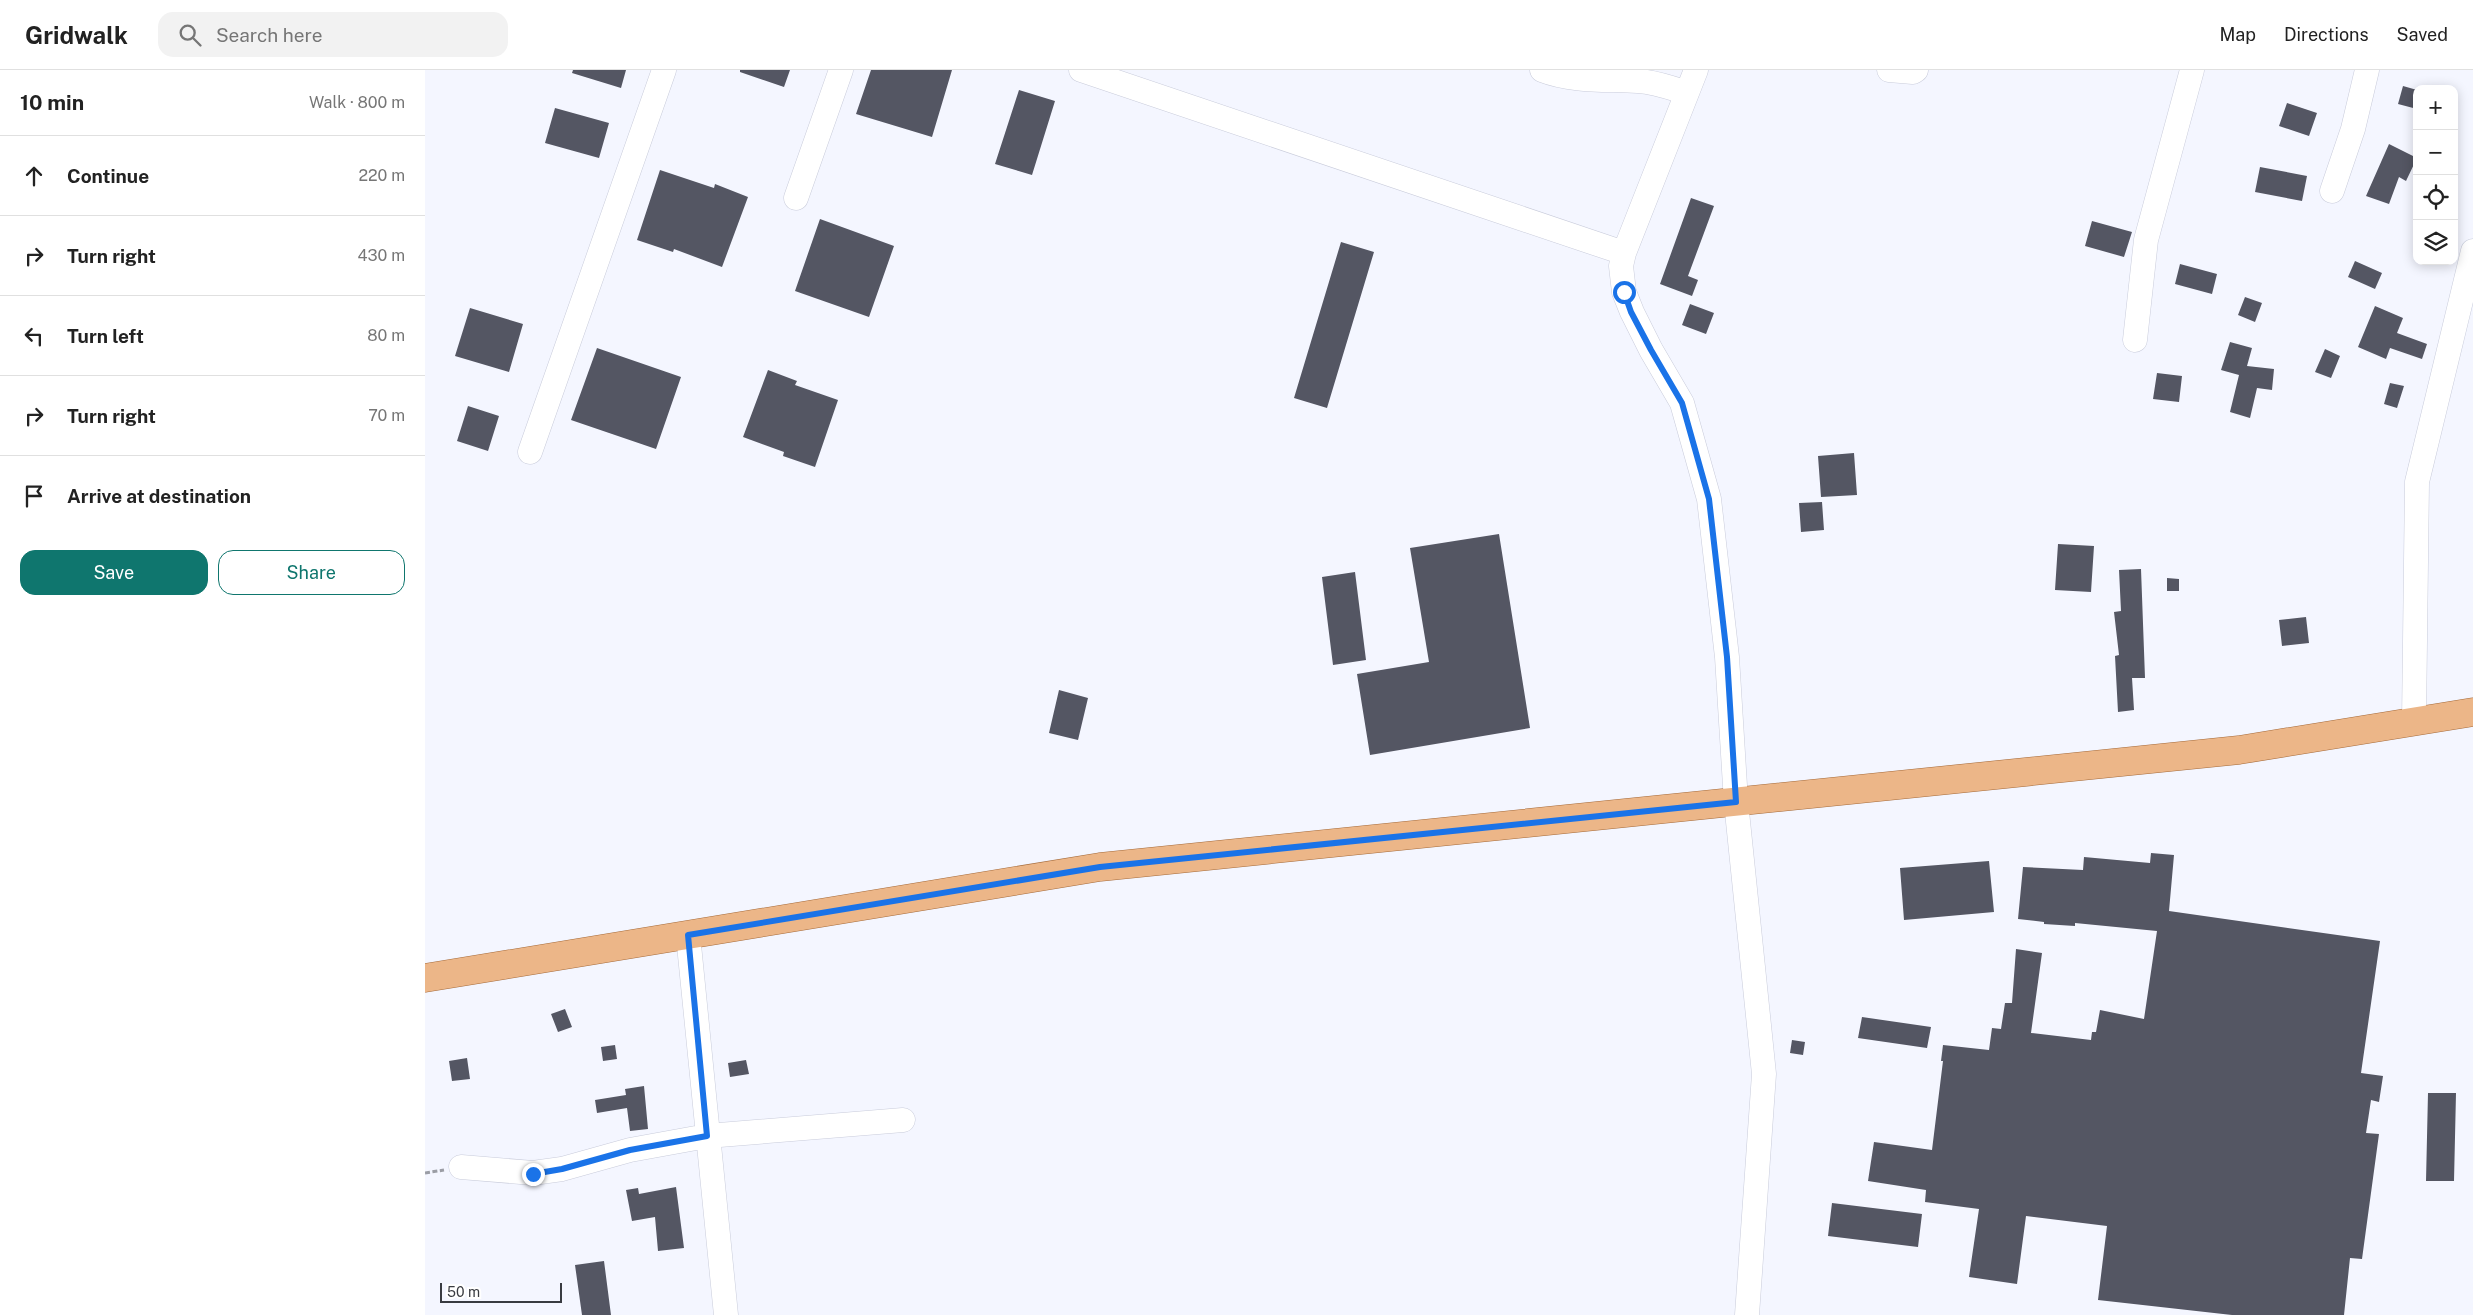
<!DOCTYPE html>
<meta charset="utf-8">
<style>
body{margin:0;font-family:"Public Sans",sans-serif;background:#f2f2f2;color:#222}
.controls{position:absolute;right:15px;top:15px;display:grid;overflow:hidden;border-radius:10px;box-shadow:0 2px 12px #0003}
.controls button{width:45px;height:45px;display:grid;place-items:center;padding:0;border:0;border-bottom:1px solid #e0e0e0;background:#fff;color:#222;font:25px sans-serif}
.scale{position:absolute;left:15px;bottom:12px;width:122px;box-sizing:border-box;padding-left:5px;border:2px solid #393b41;border-top:0;font-size:14px;line-height:18px;white-space:nowrap;color:#393b41;-webkit-text-stroke:4px #fff;paint-order:stroke}
.stop{position:absolute;width:15px;height:15px;margin:-11px;border:4px solid #1a73e8;border-radius:50%;background:#fff}
.stop.end{background:#1a73e8;border-color:#fff;box-shadow:0 1px 5px #0008}
.list{margin:0;padding:0;list-style:none}
h2{display:flex;justify-content:space-between;align-items:center;height:65px;margin:0;padding:0 20px;font-size:21px}
h2 small{font-size:16px;font-weight:400;color:#767676}
.list li{display:grid;grid-template-columns:32px 1fr auto;gap:15px;align-items:center;box-sizing:border-box;height:80px;padding:0 20px;border-top:1px solid #e0e0e0}
.list b{display:block;font-size:19px;white-space:nowrap}
.list em{font-size:16px;font-style:normal;color:#767676}
.actions{display:flex;gap:10px;padding:15px 20px}
.actions a{flex:1;padding:11px 0;border:1px solid #0f766e;border-radius:15px;text-align:center;font-size:18px;color:#0f766e}
.actions .main{background:#0f766e;color:#fff}
.icon{flex:none;width:28px;height:28px;fill:none;stroke:currentColor;stroke-width:2;stroke-linecap:round;stroke-linejoin:round}
.map{position:relative;flex:none;width:2048px;height:1245px;overflow:hidden}
header{display:flex;align-items:center;gap:30px;box-sizing:border-box;height:70px;padding:0 25px;background:#fff;border-bottom:1px solid #e0e0e0}
header strong{font-size:24px}
nav{display:flex;gap:28px;margin-inline-start:auto;font-size:18px}
.search{width:350px;height:45px;background:#f2f2f2;display:flex;align-items:center;gap:12px;box-sizing:border-box;padding:0 18px;border-radius:15px;color:#767676;font-size:19px}
main{display:flex}
aside{flex:1;background:#fff}
.map>svg:first-child{display:block}
.building{fill:#545663}
.lines{fill:none;stroke-linecap:round;stroke-linejoin:round}
.minor-casing{stroke:#c9ccdb;stroke-width:25}
.major-casing{stroke:#a56b3b;stroke-width:29}
.path{stroke:#9b9da5;stroke-width:3;stroke-dasharray:5 2.5;stroke-linecap:butt}
.minor{stroke:#fff;stroke-width:24}
.major{stroke:#ecb688;stroke-width:28}
.route{stroke:#1a73e8;stroke-width:6}
</style>
<header>
<strong>Gridwalk</strong>
<div class="search"><svg class="icon" aria-label="search" viewBox="0 0 24 24"><circle cx="10" cy="10" r="6"/><path d="M15 15l6 6"/></svg>Search here</div>
<nav><a>Map</a><a>Directions</a><a>Saved</a></nav>
</header>
<main>
<aside>
<h2>10 min<small>Walk · 800 m</small></h2>
<ul class="list">
<li><svg class="icon" aria-label="ahead" viewBox="0 0 24 24"><path d="M12 20V5M6 11l6-6 6 6"/></svg><div><b>Continue</b></div><em>220 m</em></li>
<li><svg class="icon" aria-label="right" viewBox="0 0 24 24"><path d="M7 20v-9h11M14 6l5 5-5 5"/></svg><div><b>Turn right</b></div><em>430 m</em></li>
<li><svg class="icon" aria-label="left" viewBox="0 0 24 24"><path d="M17 20v-9H6M10 6l-5 5 5 5"/></svg><div><b>Turn left</b></div><em>80 m</em></li>
<li><svg class="icon" aria-label="right" viewBox="0 0 24 24"><path d="M7 20v-9h11M14 6l5 5-5 5"/></svg><div><b>Turn right</b></div><em>70 m</em></li>
<li><svg class="icon" aria-label="arrive" viewBox="0 0 24 24"><path d="M6 21V4h12l-3 4 3 4H6"/></svg><div><b>Arrive at destination</b></div></li>
</ul>
<div class="actions"><a class="main">Save</a><a>Share</a></div>
</aside>
<div class="map">
<svg width="2048" height="1245" viewBox="0 0 2048 1245">
<rect width="100%" height="100%" fill="#f4f6ff"/>
<path class="building" d="M148,0H201L196,18L147,3Z
M315,0H365L359,17L315,2Z
M446,0H527L507,67L431,44Z
M1978,16L1992,20V39L1973,34Z
M594,20L630,31L607,105L570,94Z
M1862,33L1892,43L1884,66L1854,56Z
M130,38L184,53L174,88L120,73Z
M1964,74L1992,88L1981,111L1974,107L1964,134L1941,126Z
M1835,97L1882,106L1877,131L1830,122Z
M235,100L289,118L290,114L323,127L297,197L249,179L248,182L212,170Z
M1266,128L1289,136L1263,206L1273,210L1267,226L1235,214Z
M395,149L469,176L444,247L370,221Z
M1667,151L1707,162L1699,187L1660,176Z
M916,172L949,182L902,338L869,328Z
M1930,191L1957,203L1950,219L1923,207Z
M1755,194L1792,204L1787,224L1750,214Z
M1820,227L1837,233L1830,252L1813,245Z
M1265,234L1289,243L1281,264L1257,255Z
M1950,236L1978,248L1972,263L2002,274L1997,289L1965,278L1961,289L1933,277Z
M45,238L98,254L84,302L30,286Z
M1805,272L1827,278L1822,296L1849,299L1847,320L1832,318L1825,348L1805,342L1814,305L1796,300Z
M172,278L256,307L231,379L146,350Z
M1900,279L1915,286L1906,308L1890,302Z
M343,300L372,311L370,315L413,330L390,397L358,386L359,382L318,367Z
M1732,303L1757,306L1754,332L1728,329Z
M1965,313L1979,316L1972,338L1959,334Z
M43,336L74,346L63,381L32,371Z
M1429,383L1432,425L1396,427L1393,386Z
M1397,432L1399,460L1376,462L1374,433Z
M1074,464L1105,658L945,685L932,604L1004,592L985,478Z
M1633,474L1669,476L1666,522L1630,520Z
M1716,499L1720,608H1707L1709,640L1693,642L1690,586L1694,585L1689,542L1696,541L1694,500Z
M930,502L941,590L908,595L897,507Z
M1742,508L1754,509V521H1742Z
M1881,547L1884,573L1857,576L1854,550Z
M634,620L663,628L653,670L624,663Z
M1726,783L1749,785L1744,841L1955,871L1936,1003L1958,1006L1954,1032L1946,1030L1941,1063L1954,1064L1937,1189L1925,1188L1919,1245H1807L1673,1230L1682,1156L1601,1146L1592,1214L1544,1207L1554,1139L1500,1132L1501,1120L1443,1111L1449,1072L1507,1080L1518,991H1516L1518,975L1564,980L1567,958L1576,959L1580,933H1587L1591,879L1617,883L1606,963L1666,970L1667,962H1671L1675,940L1719,949L1732,861L1650,853V856L1619,854V852L1593,849L1598,797L1658,800L1659,787L1725,793Z
M1564,791L1569,842L1479,850L1475,798Z
M140,939L147,957L133,962L126,944Z
M1437,947L1506,957L1502,978L1433,968Z
M1367,970L1380,972L1378,985L1365,983Z
M190,975L192,989L178,991L176,977Z
M42,988L45,1009L27,1011L24,991Z
M321,990L324,1004L305,1007L303,993Z
M219,1016L223,1059L205,1061L202,1038L172,1043L170,1030L201,1025L200,1019Z
M2003,1023H2031L2029,1111H2001Z
M251,1117L259,1178L233,1181L230,1147L207,1151L201,1120L213,1118L214,1124Z
M1407,1133L1497,1144L1493,1177L1403,1166Z
M179,1191L186,1245H157L150,1195Z"/>
<g class="lines">
<defs>
<path id="minor" d="M656,0L1199,183
M1117,0C1148,12 1181,9 1213,11C1231,12 1246,18 1262,23
M1271,0L1199,183L1196,196L1199,222L1207,242L1226,280L1257,333L1284,429L1302,587L1311,732L1339,1004L1322,1245
M1464,0L1488,2L1491,0
M1907,121L1928,59L1942,0
M371,128L416,0
M1710,270L1721,170L1767,0
M105,382L239,0
M1989,651L1992,412L2048,181
M263,865L301,1245
M36,1097L108,1103L137,1099L205,1080L282,1066L478,1050"/>
<path id="major" d="M0,908L675,797L1814,680L2048,642"/>
</defs>
<use href="#minor" class="minor-casing"/>
<use href="#major" class="major-casing"/>
<path class="path" d="M0,1103L19,1100"/>
<use href="#minor" class="minor"/>
<use href="#major" class="major"/>
</g>
<g class="lines">
<path class="route" d="M108,1104L137,1099L205,1080L282,1066L263,865L675,797L1311,732L1302,587L1284,429L1257,333L1226,280L1206,242L1199,222"/>
</g>
</svg>
<div class="controls">
<button>+</button>
<button>−</button>
<button><svg class="icon" aria-label="locate" viewBox="0 0 24 24"><circle cx="12" cy="12" r="6"/><path d="M12 2v4M12 18v4M2 12h4M18 12h4"/></svg></button>
<button><svg class="icon" aria-label="layers" viewBox="0 0 24 24"><path d="M12 4l9 5-9 5-9-5zM3 14l9 5 9-5"/></svg></button>
</div>
<div class="scale">50 m</div>
<div class="stop" style="left:1199px;top:222px"></div>
<div class="stop end" style="left:108px;top:1104px"></div>
</div>
</main>
